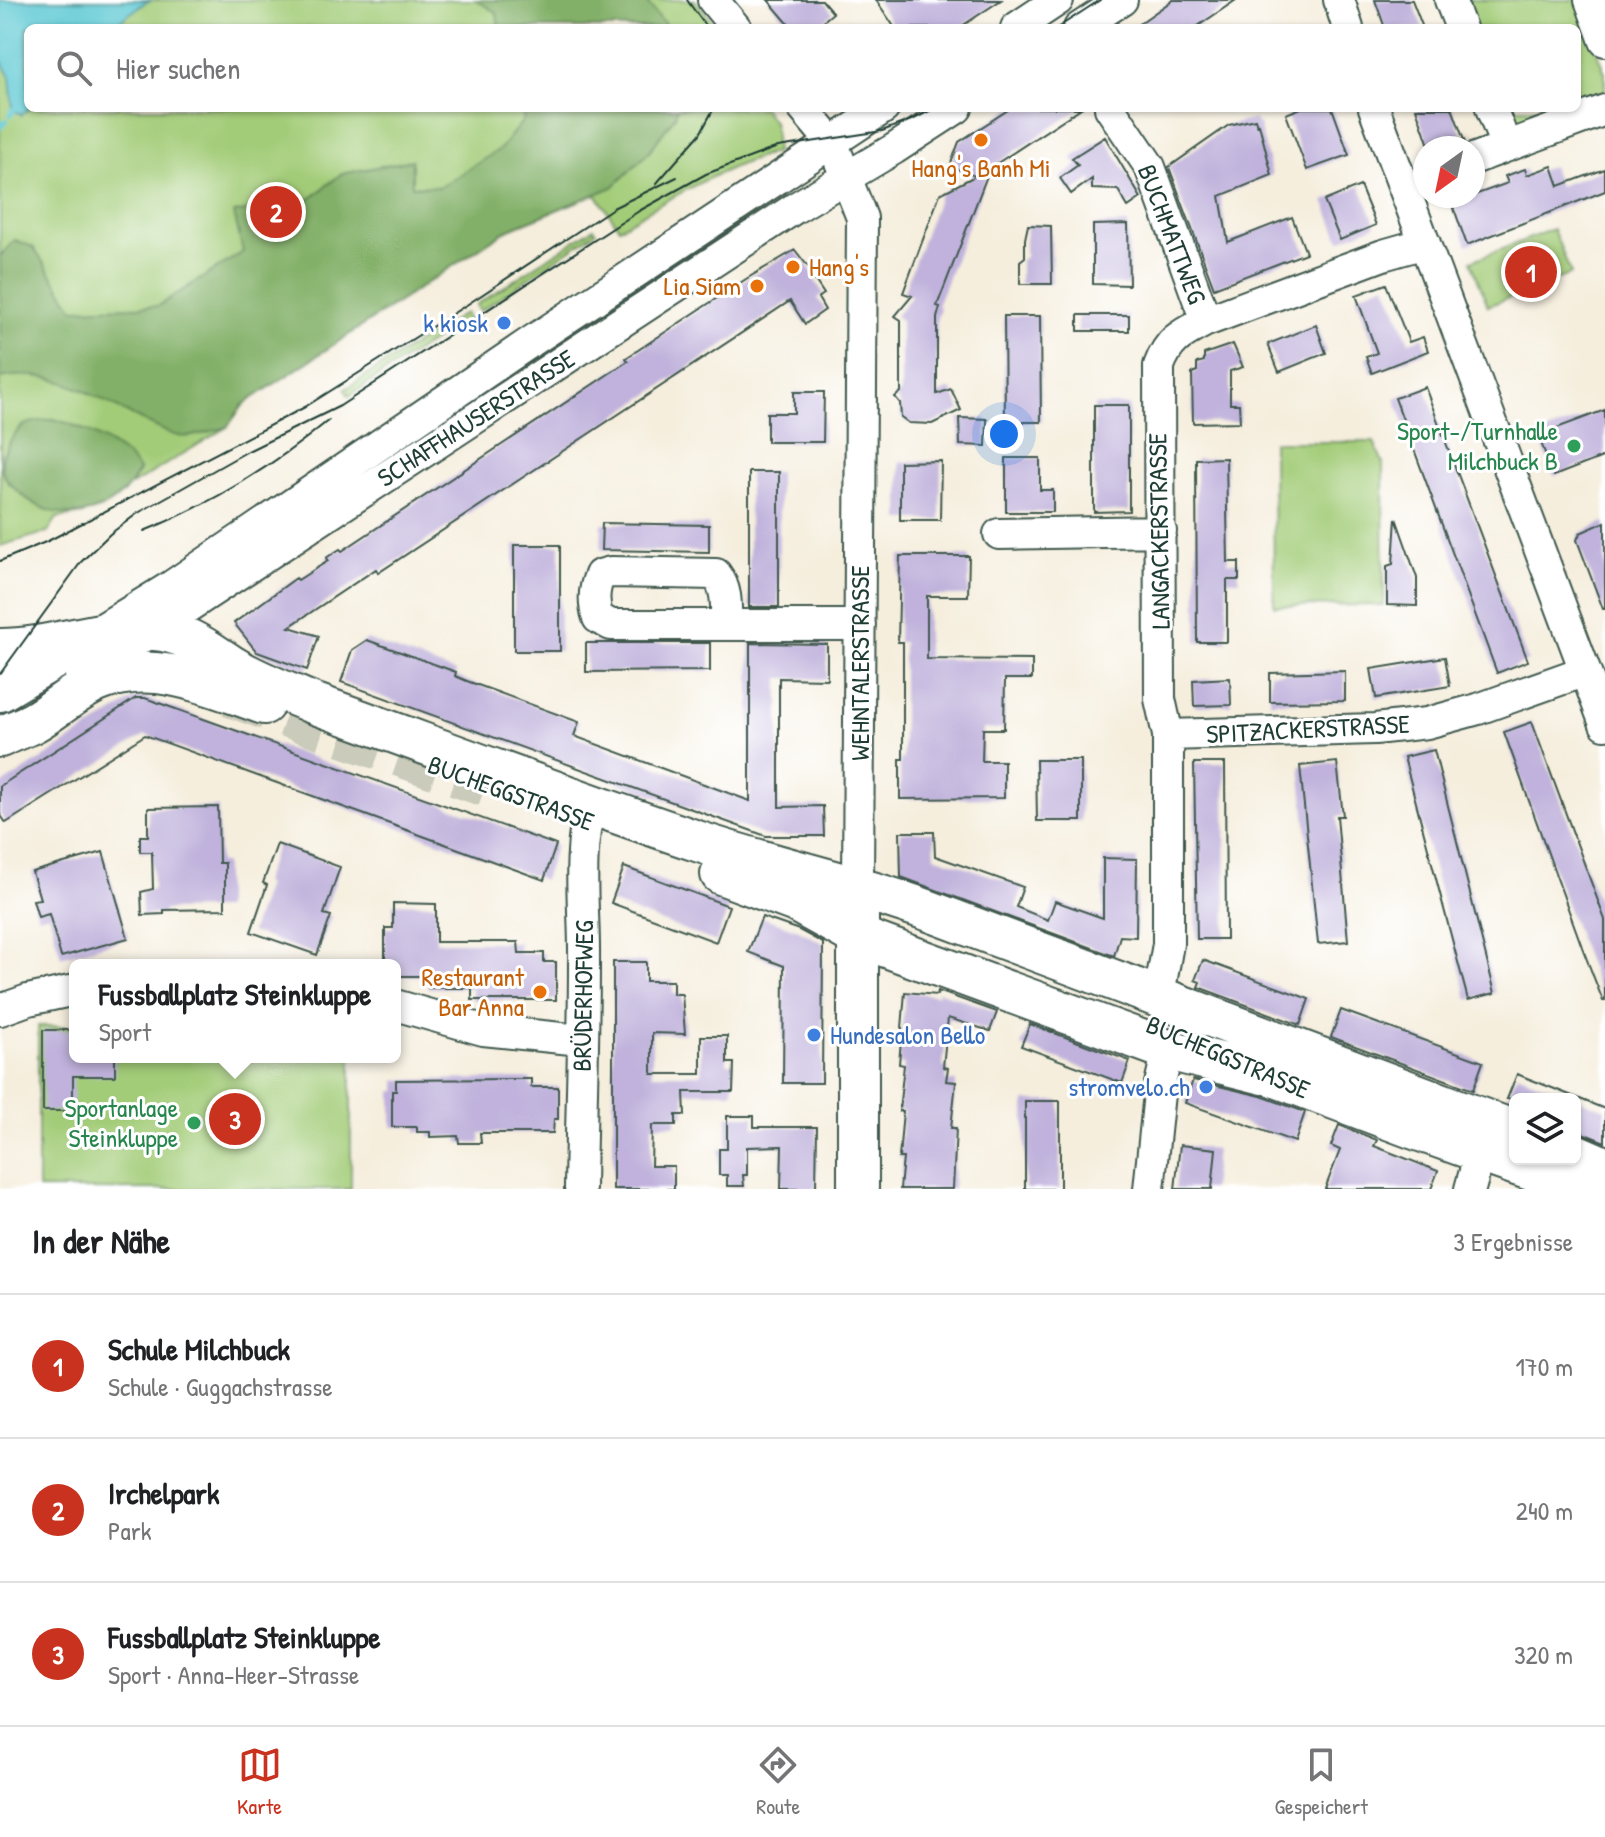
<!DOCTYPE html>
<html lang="de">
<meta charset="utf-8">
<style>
body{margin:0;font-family:"Patrick Hand",sans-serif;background:#f2f2f2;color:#202124}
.controls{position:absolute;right:24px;bottom:24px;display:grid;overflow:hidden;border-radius:12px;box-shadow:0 2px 6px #0004}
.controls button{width:72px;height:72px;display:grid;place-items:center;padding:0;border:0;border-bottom:2px solid #e0e0e0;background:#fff;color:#202124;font:40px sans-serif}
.compass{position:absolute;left:1413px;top:136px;width:72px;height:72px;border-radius:50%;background:#fff;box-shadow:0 2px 6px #0004;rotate:213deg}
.you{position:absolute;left:1004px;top:434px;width:28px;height:28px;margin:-20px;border:6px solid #fff;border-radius:50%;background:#1a73e8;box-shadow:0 0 0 12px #1a73e833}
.badge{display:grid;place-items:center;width:52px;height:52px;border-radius:50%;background:#c8321e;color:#fff;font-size:26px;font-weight:700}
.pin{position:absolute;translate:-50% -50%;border:4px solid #fff;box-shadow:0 2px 8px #0006}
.popup{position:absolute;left:69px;top:959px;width:332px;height:104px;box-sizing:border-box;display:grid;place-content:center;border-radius:12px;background:#fff;filter:drop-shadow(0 2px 6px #0005);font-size:26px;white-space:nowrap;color:#757577}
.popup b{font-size:30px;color:#202124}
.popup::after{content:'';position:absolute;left:50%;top:100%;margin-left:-16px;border:16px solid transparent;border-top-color:#fff}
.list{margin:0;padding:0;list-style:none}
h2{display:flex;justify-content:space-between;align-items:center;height:104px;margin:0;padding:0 32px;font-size:34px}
h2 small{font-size:26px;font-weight:400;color:#757577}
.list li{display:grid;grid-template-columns:52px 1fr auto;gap:24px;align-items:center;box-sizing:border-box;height:144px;padding:0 32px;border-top:2px solid #e0e0e0}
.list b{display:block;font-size:30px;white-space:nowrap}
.list p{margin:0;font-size:26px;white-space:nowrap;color:#757577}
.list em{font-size:26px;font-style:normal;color:#757577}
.icon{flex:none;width:44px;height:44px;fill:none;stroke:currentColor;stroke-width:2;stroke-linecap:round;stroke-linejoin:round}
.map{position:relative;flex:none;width:1605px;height:1189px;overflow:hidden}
.search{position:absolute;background:#fff;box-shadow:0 2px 6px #0004;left:24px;right:24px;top:24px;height:88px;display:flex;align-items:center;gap:20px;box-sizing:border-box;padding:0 28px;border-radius:12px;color:#757577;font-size:30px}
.sheet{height:536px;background:#fff}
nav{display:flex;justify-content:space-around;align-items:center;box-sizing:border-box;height:112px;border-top:2px solid #e0e0e0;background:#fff;font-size:22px;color:#757577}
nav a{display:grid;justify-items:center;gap:4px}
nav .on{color:#c8321e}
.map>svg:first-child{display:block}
.green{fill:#a3cc78;stroke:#618456;stroke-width:2}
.forest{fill:#82b068;stroke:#50764e;stroke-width:2}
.water{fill:#5cc8d3;stroke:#3e8284;stroke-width:2}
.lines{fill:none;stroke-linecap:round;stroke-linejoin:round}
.stream{stroke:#5cc8d3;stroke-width:6}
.building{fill:#c0b2dc}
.major-tunnel{stroke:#cacbbb;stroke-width:40;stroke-dasharray:40 20;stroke-linecap:butt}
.minor-casing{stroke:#3f584d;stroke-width:34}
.major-casing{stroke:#3f584d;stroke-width:44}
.minor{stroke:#fff;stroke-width:30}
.major{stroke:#fff;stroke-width:40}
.tram{stroke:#1f3d34;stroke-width:2}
.food-dot{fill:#e8710a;stroke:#fff;stroke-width:3}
.shop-dot{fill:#3f7fe0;stroke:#fff;stroke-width:3}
.leisure-dot{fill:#2e9e5b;stroke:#fff;stroke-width:3}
.labels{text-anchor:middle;stroke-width:6;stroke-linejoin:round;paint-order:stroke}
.food-label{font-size:26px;fill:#c56008;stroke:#fff;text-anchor:end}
.street-label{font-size:26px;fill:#1f3d34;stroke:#fff}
.shop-label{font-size:26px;fill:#366cbe;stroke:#fff;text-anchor:end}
.leisure-label{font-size:26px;fill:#27864d;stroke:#fff;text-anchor:end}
</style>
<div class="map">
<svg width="1605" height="1189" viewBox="0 0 1605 1189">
<rect width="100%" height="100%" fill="#fff"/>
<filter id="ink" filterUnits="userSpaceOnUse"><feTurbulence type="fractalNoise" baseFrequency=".0125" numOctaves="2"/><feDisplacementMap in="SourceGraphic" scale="16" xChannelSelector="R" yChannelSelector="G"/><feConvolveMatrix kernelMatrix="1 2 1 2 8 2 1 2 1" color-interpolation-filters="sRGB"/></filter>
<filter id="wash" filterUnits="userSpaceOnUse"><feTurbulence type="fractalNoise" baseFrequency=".006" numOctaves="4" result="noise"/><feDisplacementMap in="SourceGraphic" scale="32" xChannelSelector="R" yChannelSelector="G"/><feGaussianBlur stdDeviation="1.8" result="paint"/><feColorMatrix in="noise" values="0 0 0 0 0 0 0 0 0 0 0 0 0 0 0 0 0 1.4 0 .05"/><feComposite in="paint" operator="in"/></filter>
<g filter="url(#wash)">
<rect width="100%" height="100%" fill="#f5eedd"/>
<path class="green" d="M0,0H695L718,28H28V108H763L774,123L776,152C719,169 670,198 619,228L596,194L507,230L244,404L227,427L132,485L139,470L8,482C34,506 49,512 84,514L57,518L48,532L0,546Z
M1464,0H1577L1605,73V101L1512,130L1504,108H1577V28H1474Z
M773,194L778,200L532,363L470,411L384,469L380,463L454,413L514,366Z
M594,228L596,232L480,311L476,305Z
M1553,229L1571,274L1488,306L1471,261Z
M465,313L468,318L349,396L345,389Z
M1273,442H1374L1383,463L1384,605L1274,606Z
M38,1026L75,1027V1057H351V1189H38Z"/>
<path class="forest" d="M476,0H645L668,28H499L497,13Z
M519,108H677L675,116L649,152L613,187L507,230L244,404L227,427C214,430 192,439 179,436C171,435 163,430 156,427C105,405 59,365 0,378V256L15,240L33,247L74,309L158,306L243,252L234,213L310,199L341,174L412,160V186L440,187L500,149L524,119Z
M54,419C80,426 125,446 139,470C116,518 59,529 20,493C12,486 3,478 2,468C0,459 4,453 8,445C12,438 17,430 24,425C31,421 45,421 54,419Z"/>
<path class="water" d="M0,0H153L146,2L110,28H28L29,108L22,115L13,110L10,77L0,59Z"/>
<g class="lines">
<path class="stream" d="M11,114L13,110
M0,127L6,121"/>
</g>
<g id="blocks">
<path class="building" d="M768,0H822L833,13L815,28H792Z
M876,0H1001L959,28H895Z
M1173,0H1236L1195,28H1133Z
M1375,0H1412L1423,28H1385Z
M1011,108H1081L990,168L937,306L940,307L937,318V394L951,389L961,410L932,424L909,423L901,417L900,403L895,397L901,392V320L895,316L912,296L903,293L940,194L975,176L950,166L959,142Z
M1301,108H1332L1349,155L1307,170L1286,114Z
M1416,108H1452L1465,143L1451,148H1430Z
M1255,119L1257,125L1259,124L1272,175L1220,196L1228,242L1292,217L1306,253L1214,288L1169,167L1229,125Z
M1105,137L1141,198L1128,207L1118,190L1092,189V179L1071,194L1060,178L1078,165L1072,158Z
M1552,166L1559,186L1605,169V191L1467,245L1452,203L1508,183L1505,176L1525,169L1527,175Z
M1360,186L1376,225L1340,240L1324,201Z
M1128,224L1129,285L1093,284V225Z
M1028,225L1051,226L1052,284H1020V261L1025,257V239Z
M795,250L817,278L814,279L824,294L818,298L825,310L805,324L790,301L378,573L376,569L289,627L319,636L307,670L257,652L234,623L296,578L298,580L312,571L328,561L326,558L340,549L342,551L628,361L626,358L746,279Z
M1386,284L1409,342L1423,337L1428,351L1372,373L1366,357L1377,353L1356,295Z
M1078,315H1129V331H1078Z
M1004,316H1040L1041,422H1005Z
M1316,325L1326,353L1279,372L1268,344Z
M1233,344L1243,367L1230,371V404H1239L1240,422L1193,423L1192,373L1197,371V363L1204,361V354Z
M1425,387L1528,661L1497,673L1395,398Z
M794,392H824L823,442H767V413H794Z
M1094,405H1129V511L1094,512Z
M1605,410V456L1554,476L1538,435Z
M959,418L987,419L986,446L960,445Z
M1006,458H1040V490H1053V512H1006Z
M1226,458L1228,562H1239V580H1227V642H1197L1196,459Z
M941,461L940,520H900V462Z
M749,472H779V607H749Z
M1396,518L1417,578V606L1387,605V566L1393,564Z
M1605,522V609H1603L1577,540L1580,533Z
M602,523L709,525V552L601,550Z
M514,545H560V651H514Z
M900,556H969L968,596H927V659L1032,660V679H1005L1004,729H983L982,761H1004V798L900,799V759H903V642H898Z
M367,640L456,672L455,676L467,681L579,722L574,736L750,801V643L827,644V679L779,678V807L823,806L824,836H766L341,682L352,650Z
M586,643H710V671L586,672Z
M1445,657L1450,686L1376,698L1371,669Z
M1345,671V701L1270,702V673Z
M1230,678L1231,705L1194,706L1193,680Z
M136,698H145L556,845L544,880L145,735L6,823L0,814V786Z
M1532,722L1605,920V1001H1603L1582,947L1504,732Z
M1434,750L1495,993L1468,1000L1404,757Z
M1036,760H1081V821H1037Z
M1337,762L1343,816H1337L1348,941L1318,944L1300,766Z
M1194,763H1225L1226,939H1197Z
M218,807L219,863H225V909L164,910V914L142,915L141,892L153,889L152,852H140V836H148V808Z
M900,832H934L935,856L1023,887L1016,907L1048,920L1055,901L1103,918V858L1137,859L1136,937L1120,936L1114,956L901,877Z
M277,844L340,867L324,914L331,916L317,955L251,932L267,885L263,883Z
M103,852L128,938L61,957L49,914L38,917L33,900L40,899L32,872Z
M624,867L729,906L716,942L611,903Z
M393,903L436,904V942H518L519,953H544V962H556V1000H472V988H428V976H395V965H385V928H393Z
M762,917L799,930L823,943L822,1083H783L784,966L748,952Z
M1203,960L1309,999L1300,1025L1198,987L1200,982L1195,980Z
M613,962H646V981H673V994H682L685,1034L652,1033V1074H701V1036H727V1063H734L733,1092H684L685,1115H676V1125H652L651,1166H674V1189H613Z
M938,991L997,1012L990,1031L948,1018L943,1067L948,1068L946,1081L956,1082L951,1128H956L953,1189H900L903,1158H899L903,1111H899L904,1065L899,1064L905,992L937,995Z
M1341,1010L1483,1062L1473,1090L1331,1037Z
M1030,1024L1130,1061L1122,1083L1021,1046Z
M43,1030H73V1057H115V1076H73V1103H67V1111H43Z
M1517,1074L1605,1109V1142L1575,1130V1099H1507Z
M510,1079H531V1087H558V1119H554L553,1133H480L481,1143H459L458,1136L430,1137V1132H417V1127H392V1091H396V1080Z
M1193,1080L1261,1096L1305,1112L1295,1142L1185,1103Z
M1025,1101H1060V1189H1025Z
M727,1116H754V1127H817L816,1189H781L782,1146L747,1147V1175H743L744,1186H727V1175H719V1149H727Z
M1339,1125L1377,1140L1374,1146L1438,1171L1431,1189H1325L1340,1150L1331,1146Z
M1180,1145L1216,1149L1212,1189H1175Z"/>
</g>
</g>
<g filter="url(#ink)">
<use href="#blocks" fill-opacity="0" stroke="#3f584d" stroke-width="2"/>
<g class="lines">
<path class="major-tunnel" d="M229,697L485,787"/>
<defs>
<path id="minor" d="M713,0L736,28
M1339,0L1348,28
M1450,0L1461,28
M1590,0L1605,41
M1016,28L1058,0
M1079,28L1122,0
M803,108L833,144L862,218L858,887
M1110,108L1150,167L1206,321
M1374,108L1605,724
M1491,108L1506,146
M1473,159L1605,110
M999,534L1161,531
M726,625C726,607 728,590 716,574L611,572L600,575C593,590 593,603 598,618L611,625H860
M100,630L170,587L532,341L884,108
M80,678L795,208L894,149L957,108
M1168,735L1375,729L1427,723L1478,709L1585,671
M1159,995L1168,944V735L1160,699L1159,366C1169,339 1181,334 1206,321L1383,255L1425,243
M395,1005L483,1030L581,1040
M0,1010L28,1000L75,990
M580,1189C581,1113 584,1038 584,962C585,912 576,852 591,804
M1149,1189L1160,1084L1168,1050
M1470,1189L1480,1153"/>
<path id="major" d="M0,649C52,649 102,627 154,630C185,632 207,650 232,666C256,681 284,691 310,702C440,749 569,798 700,842C775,867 853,883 927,910L1515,1131
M0,691L75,646
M0,737C11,732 23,728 34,722C57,709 77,689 102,680C155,659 214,687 264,704
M721,874L796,902L857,936L911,956L1168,1050L1264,1074
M858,911V1189
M1239,1063L1412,1128L1584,1189
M1575,1154L1605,1167"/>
</defs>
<use href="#minor" class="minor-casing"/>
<use href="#major" class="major-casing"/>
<use href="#minor" class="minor"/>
<use href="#major" class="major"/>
<path class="tram" d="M687,0L707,28
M1057,28L1100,0
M656,184L700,134L714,108
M144,531C212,504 273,466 329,420
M0,561L48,541L305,407L468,304L613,208L677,177
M0,674L81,562L110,534L138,513L248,451L340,406L639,211L706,174L778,147L882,131L914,119L935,108"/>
</g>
</g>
<g class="food-dot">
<circle cx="981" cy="140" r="8"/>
<circle cx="793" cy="267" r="8"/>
<circle cx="757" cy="286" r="8"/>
<circle cx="540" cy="992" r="8"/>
</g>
<g class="shop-dot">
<circle cx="504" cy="323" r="8"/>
<circle cx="814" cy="1035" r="8"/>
<circle cx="1206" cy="1087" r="8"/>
</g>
<g class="leisure-dot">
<circle cx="1574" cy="446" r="8"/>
<circle cx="194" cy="1123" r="8"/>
</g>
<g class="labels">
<g class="food-label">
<text x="981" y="177" text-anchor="middle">Hang's Banh Mi</text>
<text x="809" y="276" text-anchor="start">Hang's</text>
<text x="741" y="295">Lia Siam</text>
<text x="524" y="986">Restaurant<tspan x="524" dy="30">Bar Anna</tspan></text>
</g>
<g class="street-label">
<text transform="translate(1172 234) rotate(69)" y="9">BUCHMATTWEG</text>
<text transform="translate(476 418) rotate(-33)" y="9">SCHAFFHAUSERSTRASSE</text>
<text transform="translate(1159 531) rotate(-91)" y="9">LANGACKERSTRASSE</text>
<text transform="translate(860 663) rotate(-90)" y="9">WEHNTALERSTRASSE</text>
<text transform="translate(1308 729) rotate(-3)" y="9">SPITZACKERSTRASSE</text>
<text transform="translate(511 793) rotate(20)" y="9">BUCHEGGSTRASSE</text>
<text transform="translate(583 996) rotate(-89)" y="9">BRÜDERHOFWEG</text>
<text transform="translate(1228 1057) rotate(23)" y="9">BUCHEGGSTRASSE</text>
</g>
<g class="shop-label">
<text x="488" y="332">k kiosk</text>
<text x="830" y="1044" text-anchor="start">Hundesalon Bello</text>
<text x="1190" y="1096">stromvelo.ch</text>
</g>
<g class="leisure-label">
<text x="1558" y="440">Sport-/Turnhalle<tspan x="1558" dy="30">Milchbuck B</tspan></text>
<text x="178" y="1117">Sportanlage<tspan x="178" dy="30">Steinkluppe</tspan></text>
</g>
</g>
</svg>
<div class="controls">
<button><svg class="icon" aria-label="layers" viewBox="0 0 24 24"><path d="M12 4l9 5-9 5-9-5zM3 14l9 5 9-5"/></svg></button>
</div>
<svg class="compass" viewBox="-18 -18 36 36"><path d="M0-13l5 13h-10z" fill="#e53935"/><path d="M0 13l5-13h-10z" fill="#757577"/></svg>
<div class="you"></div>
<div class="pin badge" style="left:1531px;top:272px">1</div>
<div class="pin badge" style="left:276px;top:212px">2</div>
<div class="pin badge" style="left:235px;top:1119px">3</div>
<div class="popup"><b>Fussballplatz Steinkluppe</b>Sport</div>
<div class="search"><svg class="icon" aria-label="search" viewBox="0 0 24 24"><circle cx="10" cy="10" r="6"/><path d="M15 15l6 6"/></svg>Hier suchen</div>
</div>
<section class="sheet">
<h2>In der Nähe<small>3 Ergebnisse</small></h2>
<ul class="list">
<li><span class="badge">1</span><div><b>Schule Milchbuck</b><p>Schule · Guggachstrasse</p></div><em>170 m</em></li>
<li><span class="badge">2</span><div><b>Irchelpark</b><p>Park</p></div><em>240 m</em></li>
<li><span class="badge">3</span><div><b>Fussballplatz Steinkluppe</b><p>Sport · Anna-Heer-Strasse</p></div><em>320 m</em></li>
</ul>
</section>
<nav>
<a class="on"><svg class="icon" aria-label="map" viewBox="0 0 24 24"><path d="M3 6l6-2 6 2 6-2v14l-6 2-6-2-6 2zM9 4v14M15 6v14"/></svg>Karte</a>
<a><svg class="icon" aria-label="directions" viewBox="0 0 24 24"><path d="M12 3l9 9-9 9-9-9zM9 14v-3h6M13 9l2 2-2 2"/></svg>Route</a>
<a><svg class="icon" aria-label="saved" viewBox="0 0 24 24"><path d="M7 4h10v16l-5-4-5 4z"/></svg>Gespeichert</a>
</nav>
